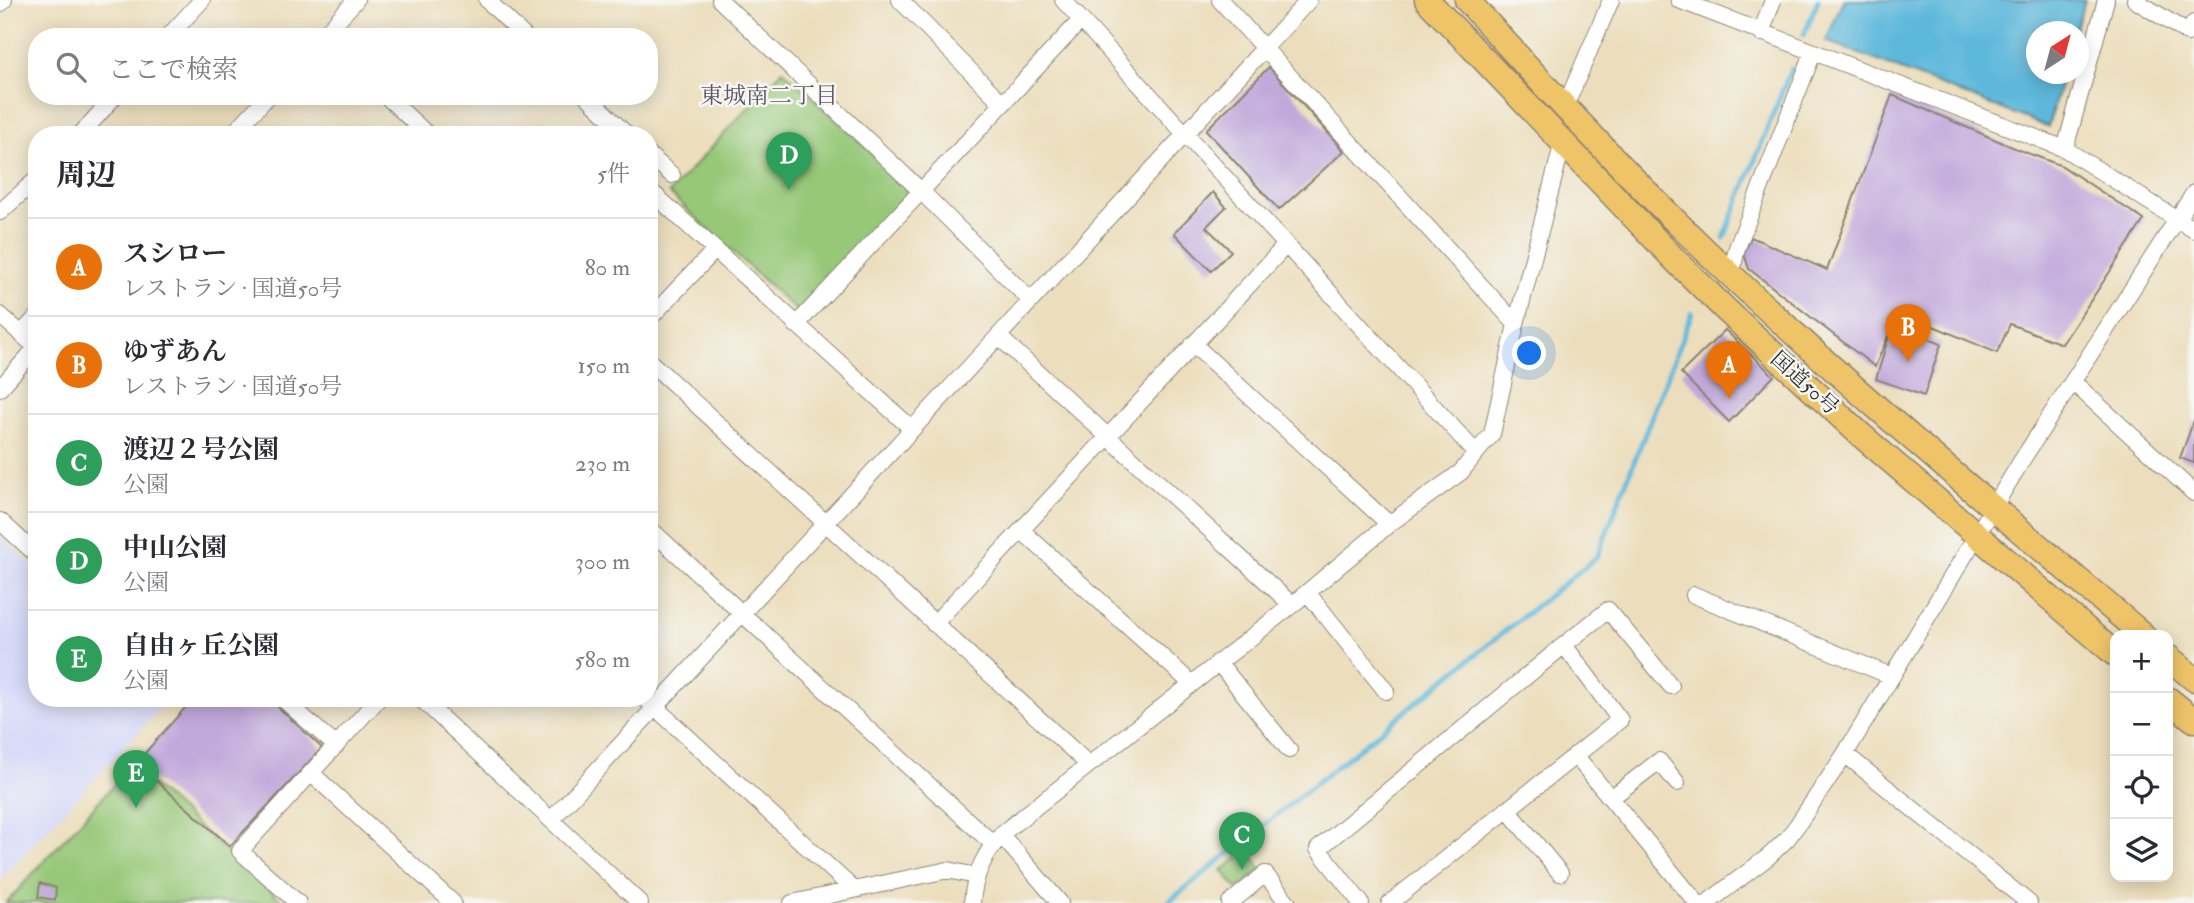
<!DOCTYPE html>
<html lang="ja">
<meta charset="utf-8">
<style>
body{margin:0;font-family:"IM FELL Double Pica","Noto Serif JP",serif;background:#f2f2f3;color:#2b2b33}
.controls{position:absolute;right:21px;bottom:21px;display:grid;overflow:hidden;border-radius:14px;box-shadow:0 4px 18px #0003}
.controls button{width:63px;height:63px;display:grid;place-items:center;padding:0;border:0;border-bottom:2px solid #e1e1e2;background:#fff;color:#2b2b33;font:35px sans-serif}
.compass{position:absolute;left:2026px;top:21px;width:63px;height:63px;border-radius:50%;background:#fff;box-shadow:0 4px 18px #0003;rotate:36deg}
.you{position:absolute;left:1530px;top:354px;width:24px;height:24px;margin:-18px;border:5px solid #fff;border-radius:50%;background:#1a73e8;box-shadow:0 0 0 10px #1a73e833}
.badge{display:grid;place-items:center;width:46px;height:46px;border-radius:50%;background:#1a73e8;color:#fff;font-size:23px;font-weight:700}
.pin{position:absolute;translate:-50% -58px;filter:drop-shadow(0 2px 4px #0008)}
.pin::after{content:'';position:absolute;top:37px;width:24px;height:21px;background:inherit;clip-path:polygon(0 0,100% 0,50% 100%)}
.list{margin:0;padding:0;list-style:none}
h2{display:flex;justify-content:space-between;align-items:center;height:91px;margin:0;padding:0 28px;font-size:30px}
h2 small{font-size:23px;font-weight:400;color:#7c7c81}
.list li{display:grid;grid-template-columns:46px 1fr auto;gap:21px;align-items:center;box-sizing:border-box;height:98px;padding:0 28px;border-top:2px solid #e1e1e2}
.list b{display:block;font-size:26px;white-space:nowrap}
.list p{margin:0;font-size:23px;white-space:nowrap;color:#7c7c81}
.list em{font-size:23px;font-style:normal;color:#7c7c81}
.icon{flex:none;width:38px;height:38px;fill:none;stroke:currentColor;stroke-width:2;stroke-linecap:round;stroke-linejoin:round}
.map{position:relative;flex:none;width:2194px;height:903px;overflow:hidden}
.search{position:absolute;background:#fff;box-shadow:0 4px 18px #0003;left:28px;top:28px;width:630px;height:77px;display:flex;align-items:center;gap:18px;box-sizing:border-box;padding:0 24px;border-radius:28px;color:#7c7c81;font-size:26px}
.panel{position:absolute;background:#fff;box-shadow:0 4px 18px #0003;left:28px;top:126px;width:630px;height:581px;border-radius:28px}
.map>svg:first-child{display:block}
.built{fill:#d5d8f9}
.green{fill:#96c878;stroke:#607a52;stroke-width:2}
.water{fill:#5db8db;stroke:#447283;stroke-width:2}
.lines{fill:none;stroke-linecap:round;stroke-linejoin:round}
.stream{stroke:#5db8db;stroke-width:5}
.building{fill:#c1a9db}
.minor-casing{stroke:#8c8474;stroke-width:18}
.highway-casing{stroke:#8c8474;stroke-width:27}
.minor{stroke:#fff;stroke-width:16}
.highway{stroke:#efc469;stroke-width:24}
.labels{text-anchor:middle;stroke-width:5;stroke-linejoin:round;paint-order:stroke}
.street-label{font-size:21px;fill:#2b2b2b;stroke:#f6f6f2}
.neighbourhood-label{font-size:23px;fill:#605769;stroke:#f6f6f2}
</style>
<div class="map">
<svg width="2194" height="903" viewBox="0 0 2194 903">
<rect width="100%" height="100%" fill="#f6f6f2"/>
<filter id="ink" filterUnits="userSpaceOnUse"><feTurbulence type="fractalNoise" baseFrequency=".0143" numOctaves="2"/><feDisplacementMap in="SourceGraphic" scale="14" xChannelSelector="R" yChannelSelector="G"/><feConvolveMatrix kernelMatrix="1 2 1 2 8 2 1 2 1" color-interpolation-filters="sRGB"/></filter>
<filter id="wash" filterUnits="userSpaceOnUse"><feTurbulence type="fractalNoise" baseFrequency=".00686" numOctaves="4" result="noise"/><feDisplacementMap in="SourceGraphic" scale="28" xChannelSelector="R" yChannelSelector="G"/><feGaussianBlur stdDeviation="1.57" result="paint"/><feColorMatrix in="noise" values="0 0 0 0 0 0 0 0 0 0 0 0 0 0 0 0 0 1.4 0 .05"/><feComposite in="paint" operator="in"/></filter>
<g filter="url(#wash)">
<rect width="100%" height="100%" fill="#ecdebc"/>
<path class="built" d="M0,536L37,569V698H170L0,880Z"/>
<path class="green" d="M783,70L907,186L905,197L798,312L669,193Z
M131,766L284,903H6Z
M1248,851L1262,869L1237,889L1222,870Z"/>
<path class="water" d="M1843,0H2085L2075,31L2036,32V74H2063L2048,127L1826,41Z"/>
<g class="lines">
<path class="stream" d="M1804,35L1818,0
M1724,238L1791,69
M1167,903L1597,557L1692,313"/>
</g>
<g id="blocks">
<path class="building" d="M1269,67L1344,151L1279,210L1206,130Z
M1892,95L2017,149L2062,166L2144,220L2062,344L2010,324L1997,353L1898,311L1893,323L1941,344L1924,396L1876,379L1892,326L1875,367L1749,269L1744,253L1751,237L1827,270Z
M1213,192L1226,207L1206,227L1231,251L1211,271L1174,233Z
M1725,330L1774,376L1729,422L1681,373Z
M2194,420V463L2180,458Z
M194,698H268L322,748L230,846L136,763Z
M40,883L56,888L55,900L38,897Z"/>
</g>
</g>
<g filter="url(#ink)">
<use href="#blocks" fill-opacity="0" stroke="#8c8474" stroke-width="2"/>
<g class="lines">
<defs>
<path id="minor" d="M487,0L525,37
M720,0L922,192L1031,301
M900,0L1002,103
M1063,0L1476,453
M1220,0L1516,324
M1679,0L2065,149L2194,230
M2135,0L2188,33L2194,23
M0,4L4,0
M1761,33L1773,0
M168,37L202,0
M322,37L356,0
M386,96L428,135
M587,96L627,135
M1565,107L1611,0
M80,135L115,96
M232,135L268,96
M2065,149L2106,0
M649,155L672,175
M655,195L912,429
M0,212L37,179
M1731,275L1737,248L1813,53
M0,315L37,348
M649,319L715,250
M796,325L1081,20
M21,334L37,317
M998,336L1292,605
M1193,344L1389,524
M649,361L1088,764
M2073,382L2194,493
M0,388L36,348
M0,521L37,555
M649,528L993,844
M1021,530L1191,683
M1307,592L1386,691
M1694,595L1891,676
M934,624L1286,245
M1564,645L1608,610L1671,686
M1218,662L1289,750
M282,698L336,746
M420,698L640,903
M645,698L854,890
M1845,754L2029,903
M1575,755L1697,903
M311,773L453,903
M1611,798L1659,761L1677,783
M1507,809L1560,873
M551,820L1309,0
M1001,835L1060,903
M298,903L240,851L379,698
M792,903L948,870L976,876
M972,903C974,874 985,852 1005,831L1292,605L1389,524L1461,472L1476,453L1492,434L1516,324L1563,142
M1230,903L1265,874L1288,903
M1361,903L1318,849L1564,645L1620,720L1390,903
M1707,903L1768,857L1787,839L1798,824L1845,754L2022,460L2194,193"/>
<path id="highway" d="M1427,0L1675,260L1725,309L1861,435L2115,654
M1467,0C1552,95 1639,188 1732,276C1864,401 2005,517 2143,635
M2168,657L2194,679
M2168,699L2194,720"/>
</defs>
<use href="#minor" class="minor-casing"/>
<use href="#highway" class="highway-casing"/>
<use href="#minor" class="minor"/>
<use href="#highway" class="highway"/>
</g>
</g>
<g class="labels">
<g class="street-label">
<text transform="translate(1805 383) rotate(42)" y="7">国道50号</text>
</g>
<g class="neighbourhood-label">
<text x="769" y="103">東城南二丁目</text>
</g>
</g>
</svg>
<div class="controls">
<button>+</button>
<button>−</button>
<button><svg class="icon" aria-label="locate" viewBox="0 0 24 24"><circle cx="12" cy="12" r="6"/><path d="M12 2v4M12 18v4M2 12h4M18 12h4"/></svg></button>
<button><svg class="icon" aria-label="layers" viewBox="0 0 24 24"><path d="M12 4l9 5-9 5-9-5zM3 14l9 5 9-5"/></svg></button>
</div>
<svg class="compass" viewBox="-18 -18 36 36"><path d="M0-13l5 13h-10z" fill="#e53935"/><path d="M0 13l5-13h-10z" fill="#7c7c81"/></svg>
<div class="you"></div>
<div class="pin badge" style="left:1729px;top:399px;background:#e8710a">A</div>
<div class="pin badge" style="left:1908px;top:362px;background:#e8710a">B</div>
<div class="pin badge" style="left:1242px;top:870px;background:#2e9e5b">C</div>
<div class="pin badge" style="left:789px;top:190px;background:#2e9e5b">D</div>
<div class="pin badge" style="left:136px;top:808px;background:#2e9e5b">E</div>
<div class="search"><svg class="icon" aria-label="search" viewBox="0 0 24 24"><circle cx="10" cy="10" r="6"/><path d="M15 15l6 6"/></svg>ここで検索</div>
<section class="panel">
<h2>周辺<small>5件</small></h2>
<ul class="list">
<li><span class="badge" style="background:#e8710a">A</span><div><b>スシロー</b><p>レストラン · 国道50号</p></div><em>80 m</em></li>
<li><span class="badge" style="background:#e8710a">B</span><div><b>ゆずあん</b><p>レストラン · 国道50号</p></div><em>150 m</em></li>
<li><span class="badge" style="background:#2e9e5b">C</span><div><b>渡辺２号公園</b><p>公園</p></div><em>230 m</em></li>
<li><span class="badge" style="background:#2e9e5b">D</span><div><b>中山公園</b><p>公園</p></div><em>300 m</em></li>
<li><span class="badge" style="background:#2e9e5b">E</span><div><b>自由ヶ丘公園</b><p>公園</p></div><em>580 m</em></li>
</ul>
</section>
</div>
